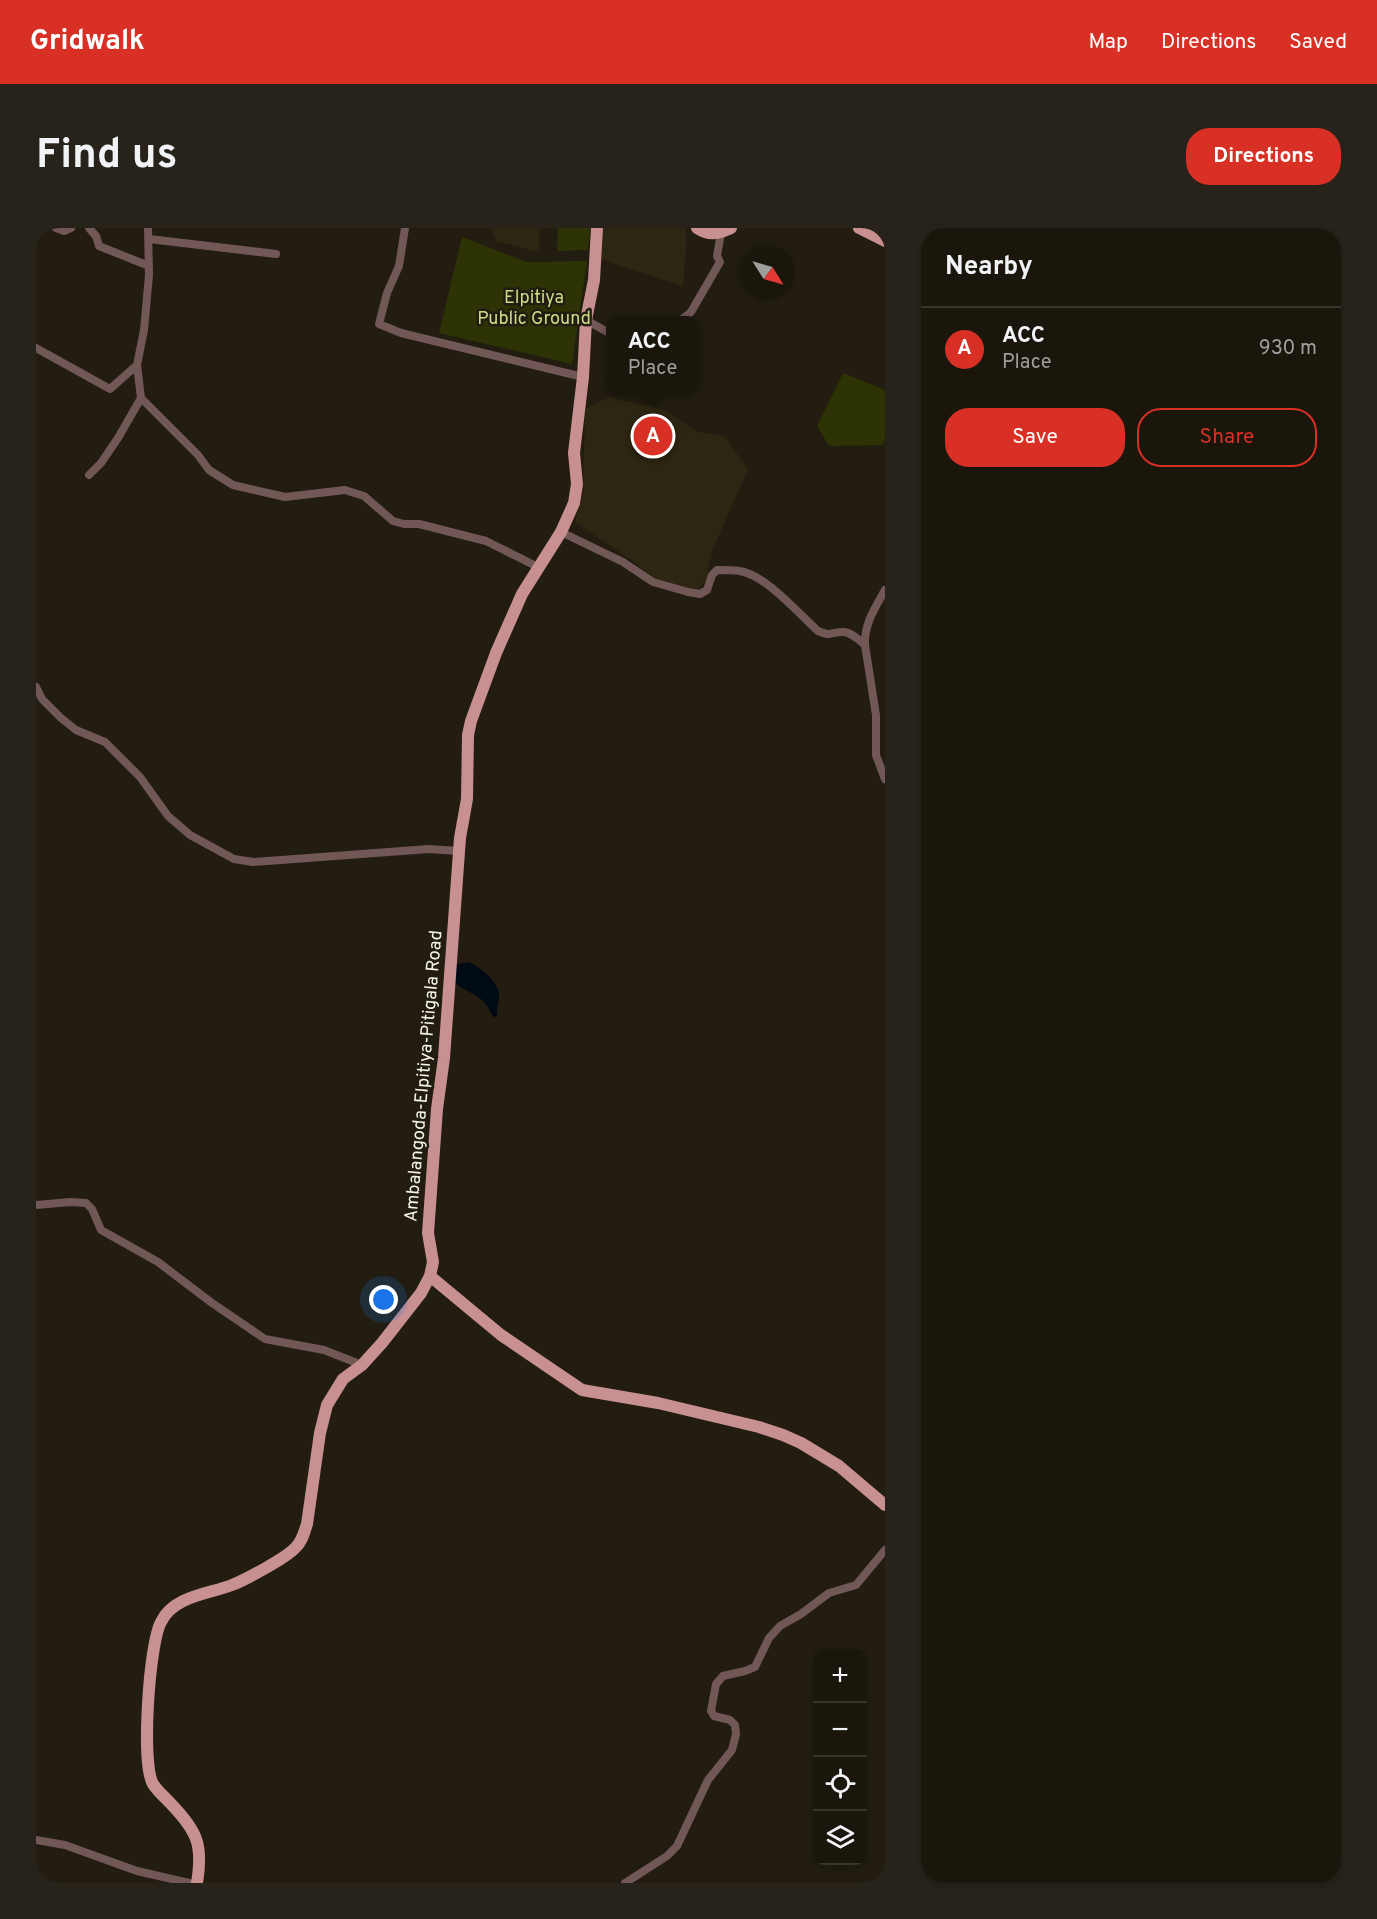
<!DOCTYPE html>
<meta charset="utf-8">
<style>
body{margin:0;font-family:Overpass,sans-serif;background:#27231a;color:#f1f3f6}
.controls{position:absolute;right:18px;bottom:18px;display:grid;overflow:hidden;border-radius:12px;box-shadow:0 3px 9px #0003}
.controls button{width:54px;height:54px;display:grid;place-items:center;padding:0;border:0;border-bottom:2px solid #38352d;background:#1a160c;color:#f1f3f6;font:30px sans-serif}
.compass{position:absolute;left:705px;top:18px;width:54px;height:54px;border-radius:50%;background:#1a160c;box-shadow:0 3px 9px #0003;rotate:127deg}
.you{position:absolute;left:348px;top:1072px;width:21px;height:21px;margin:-15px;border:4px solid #fff;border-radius:50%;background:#1a73e8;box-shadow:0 0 0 9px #1a73e833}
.badge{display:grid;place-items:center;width:39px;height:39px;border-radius:50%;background:#d93025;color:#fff;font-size:20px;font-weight:700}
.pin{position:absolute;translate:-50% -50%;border:3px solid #fff;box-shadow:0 2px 6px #0006}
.popup{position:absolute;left:570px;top:88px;width:93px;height:78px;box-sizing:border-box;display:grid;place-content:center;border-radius:12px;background:#1a160c;filter:drop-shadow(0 2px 4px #0005);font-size:20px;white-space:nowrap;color:#9f9f9d}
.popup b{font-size:22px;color:#f1f3f6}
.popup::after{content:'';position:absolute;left:50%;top:100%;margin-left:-12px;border:12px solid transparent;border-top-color:#1a160c}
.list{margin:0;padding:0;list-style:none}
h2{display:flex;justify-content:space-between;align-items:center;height:78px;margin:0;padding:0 24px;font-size:26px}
h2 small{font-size:20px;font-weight:400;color:#9f9f9d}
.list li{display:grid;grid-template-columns:39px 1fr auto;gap:18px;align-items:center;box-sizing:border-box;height:84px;padding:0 24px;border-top:2px solid #38352d}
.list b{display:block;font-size:22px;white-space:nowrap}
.list p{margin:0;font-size:20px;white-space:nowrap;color:#9f9f9d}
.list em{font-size:20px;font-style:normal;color:#9f9f9d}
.actions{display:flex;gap:12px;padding:18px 24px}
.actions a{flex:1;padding:14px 0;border:2px solid #d93025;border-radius:24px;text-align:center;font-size:21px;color:#d93025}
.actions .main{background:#d93025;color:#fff}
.icon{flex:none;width:33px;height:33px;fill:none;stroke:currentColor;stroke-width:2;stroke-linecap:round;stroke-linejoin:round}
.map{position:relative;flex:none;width:849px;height:1655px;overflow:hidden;border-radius:24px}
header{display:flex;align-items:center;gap:36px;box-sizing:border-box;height:84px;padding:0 30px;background:#d93025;color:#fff}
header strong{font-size:28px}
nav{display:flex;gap:33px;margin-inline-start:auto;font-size:21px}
.intro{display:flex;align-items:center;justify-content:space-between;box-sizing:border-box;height:144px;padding:0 36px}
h1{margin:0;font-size:42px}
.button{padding:15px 27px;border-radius:24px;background:#d93025;color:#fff;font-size:21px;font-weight:700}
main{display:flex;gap:36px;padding:0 36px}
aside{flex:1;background:#1a160c;border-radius:24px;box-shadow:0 3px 9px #0003}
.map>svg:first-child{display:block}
.built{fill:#2d2612}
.green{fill:#2d3305}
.water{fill:#000a14}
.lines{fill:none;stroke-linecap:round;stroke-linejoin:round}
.minor{stroke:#725757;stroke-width:8}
.primary{stroke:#c89091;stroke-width:12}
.labels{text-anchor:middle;stroke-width:5;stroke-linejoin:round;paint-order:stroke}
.park-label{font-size:18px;fill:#ccdc86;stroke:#221d10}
.street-label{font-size:18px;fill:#f6f3ea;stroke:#221d10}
</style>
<header>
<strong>Gridwalk</strong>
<nav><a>Map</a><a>Directions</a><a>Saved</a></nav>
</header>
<div class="intro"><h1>Find us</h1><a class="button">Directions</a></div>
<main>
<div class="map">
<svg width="849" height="1655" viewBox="0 0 849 1655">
<rect width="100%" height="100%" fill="#221d10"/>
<path class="built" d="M456,0H504L503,24L460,13Z
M566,0H650V21L647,58L563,31Z
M573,169L628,182L662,204L688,208L712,241L676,323L670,352L659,363L621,353L601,336L539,294L547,265L549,181Z"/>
<path class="green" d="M522,0H554L552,22L521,23Z
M426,9L491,34L551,33L536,136L403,105Z
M807,145L849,162V207L847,217L793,218L781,198Z"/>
<path class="water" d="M432,734C442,737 460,752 463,764C464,771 460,780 461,788L457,789C454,783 451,776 446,772C430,759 413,761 418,737Z"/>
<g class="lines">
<path class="minor" d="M20,0L28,3L35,0
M53,0L60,8L63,18L113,38
M369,0L363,38L351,65L343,96L365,105L547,149
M113,11L240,26
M550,92L575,106
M645,92L655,84L684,34L681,28L685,5
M0,120L74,161L101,137
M105,170L162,227L173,242L197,257L249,269L309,262L328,268L357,293L368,296H383L450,313L502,339
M53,247L65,235L82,210L105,170L101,137L108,102L113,47L112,0
M525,304L587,334L617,354L652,364L664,366L671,362L676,347L681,342C689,342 697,342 704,343C731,348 762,385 782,403C795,409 795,404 807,404C815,404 823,412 829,417L840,487V527L849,551
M829,417C828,396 839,380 849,362
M0,459L6,471L25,490L40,502L69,514L104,549L132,588L154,607L198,631L217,634L393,621L424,623
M0,977L34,974L50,975L56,981L65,1002L122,1034L176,1075L229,1111L288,1122L326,1137
M0,1612L29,1617L101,1643L153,1655
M589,1655L631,1628L641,1618L672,1552L696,1522L700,1506L699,1497L694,1492L678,1488L675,1483L680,1456L687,1448L709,1443L719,1439L733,1410L744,1398L765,1386L793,1365L820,1357L849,1322"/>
<path class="primary" d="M661,0C673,8 682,6 695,0
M823,0L849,13
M394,1048L465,1107L546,1162L622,1175L723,1199L747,1207L765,1215L803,1238L849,1277
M161,1655C167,1618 162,1604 136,1577C130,1570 122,1564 117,1556C105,1536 113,1416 125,1394C137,1368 173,1366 196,1357C209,1352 250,1330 259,1320C266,1314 268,1305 271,1296L284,1205L291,1177L307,1151L326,1137L346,1115L385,1065L394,1048L397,1034L392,1005L401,881L408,830L424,610L431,571L432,507L435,493L460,425L486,366L525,304L538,275L541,256L538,225L547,149L550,92L558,52L561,0"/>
</g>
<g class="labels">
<g class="park-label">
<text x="498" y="75">Elpitiya<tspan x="498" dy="21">Public Ground</tspan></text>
</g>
<g class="street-label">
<text transform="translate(387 848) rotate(-85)" y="6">Ambalangoda-Elpitiya-Pitigala Road</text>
</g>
</g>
</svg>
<div class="controls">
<button>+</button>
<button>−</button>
<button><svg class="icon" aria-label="locate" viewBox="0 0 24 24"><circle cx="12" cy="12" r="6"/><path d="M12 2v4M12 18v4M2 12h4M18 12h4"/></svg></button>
<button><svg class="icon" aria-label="layers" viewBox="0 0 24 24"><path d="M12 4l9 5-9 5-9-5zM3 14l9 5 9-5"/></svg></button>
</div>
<svg class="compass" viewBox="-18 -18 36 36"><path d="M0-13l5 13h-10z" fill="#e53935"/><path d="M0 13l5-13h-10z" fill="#9f9f9d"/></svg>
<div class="you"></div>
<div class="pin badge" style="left:617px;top:208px">A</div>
<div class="popup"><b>ACC</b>Place</div>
</div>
<aside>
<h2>Nearby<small></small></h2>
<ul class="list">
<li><span class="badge">A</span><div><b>ACC</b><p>Place</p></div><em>930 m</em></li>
</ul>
<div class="actions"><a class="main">Save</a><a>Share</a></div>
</aside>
</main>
